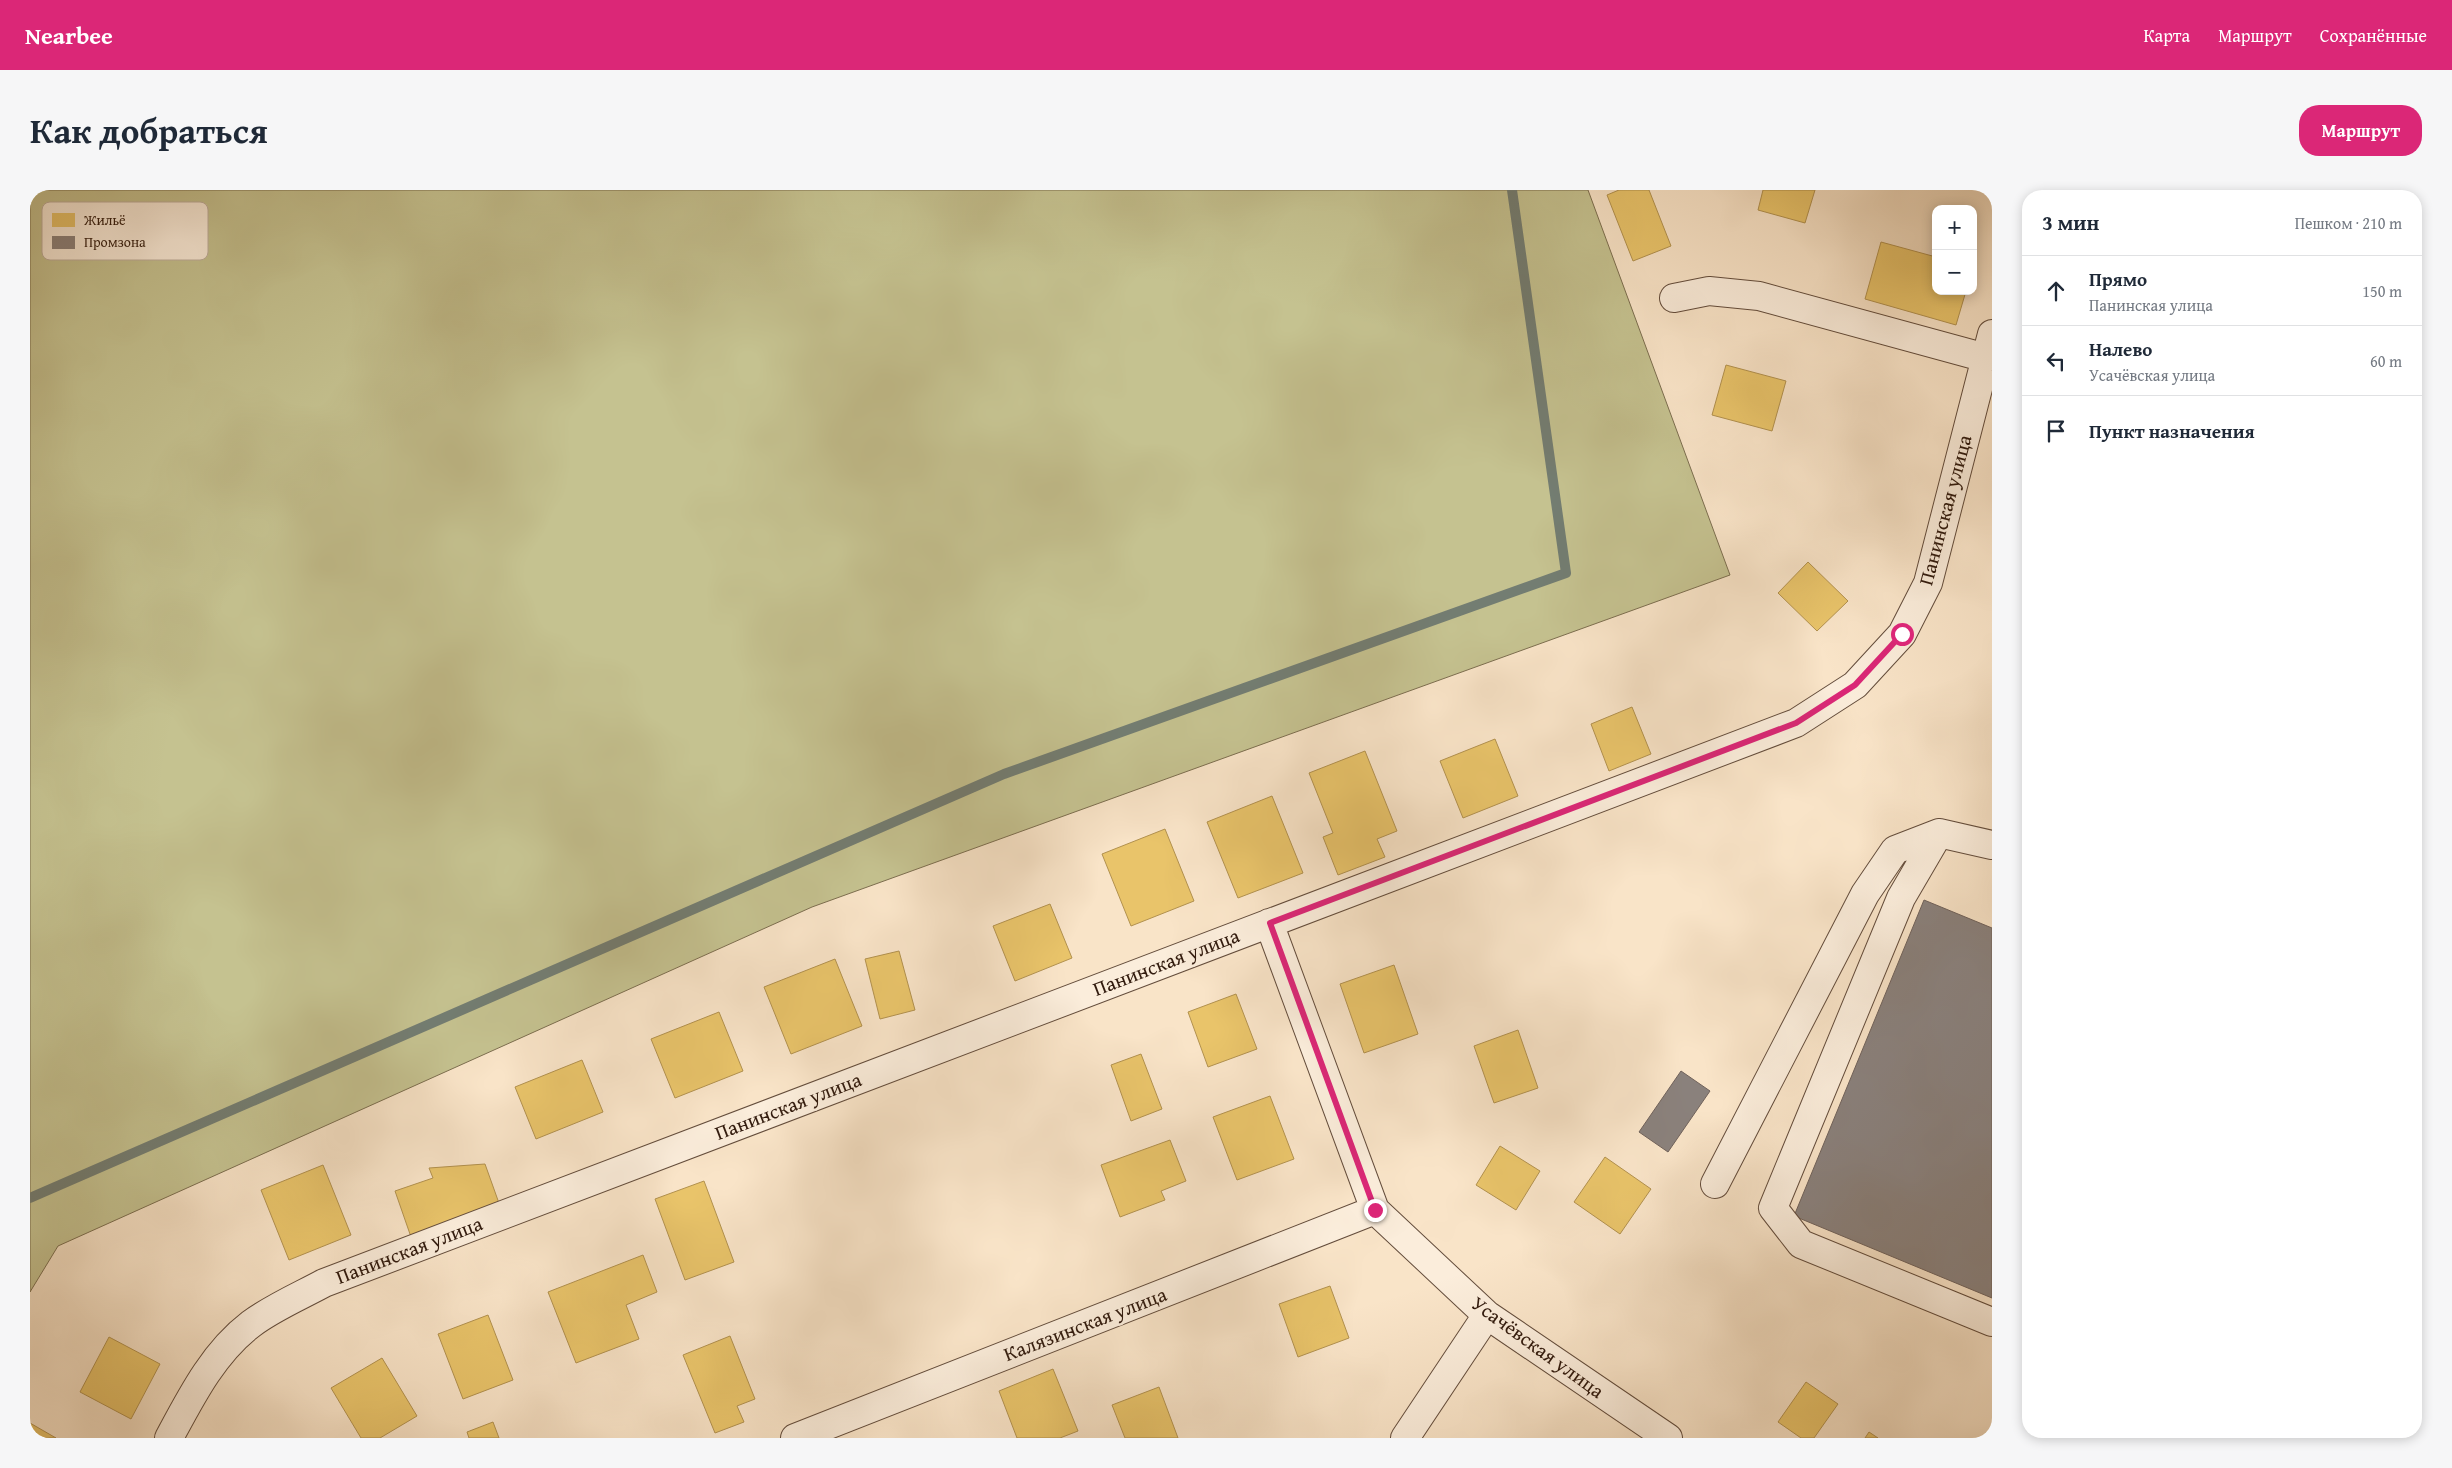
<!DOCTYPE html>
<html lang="ru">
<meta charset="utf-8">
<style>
body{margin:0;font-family:"Gentium Book Plus",serif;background:#f6f6f7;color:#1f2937}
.controls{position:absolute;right:15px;top:15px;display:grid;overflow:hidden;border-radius:10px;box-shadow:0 2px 12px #0003}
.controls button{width:45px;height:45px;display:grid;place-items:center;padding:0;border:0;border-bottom:1px solid #e0e1e3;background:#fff;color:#1f2937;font:25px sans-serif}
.stop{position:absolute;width:15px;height:15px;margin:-11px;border:4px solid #db2777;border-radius:50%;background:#fff}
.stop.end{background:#db2777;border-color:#fff;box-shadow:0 1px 5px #0008}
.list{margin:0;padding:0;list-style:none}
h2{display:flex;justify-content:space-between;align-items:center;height:65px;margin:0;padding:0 20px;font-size:21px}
h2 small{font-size:16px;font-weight:400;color:#747a83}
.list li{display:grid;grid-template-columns:32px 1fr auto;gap:15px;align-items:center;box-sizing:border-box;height:70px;padding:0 20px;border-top:1px solid #e0e1e3}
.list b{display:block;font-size:19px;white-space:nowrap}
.list p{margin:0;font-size:16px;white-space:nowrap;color:#747a83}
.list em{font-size:16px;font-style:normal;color:#747a83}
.icon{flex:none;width:28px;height:28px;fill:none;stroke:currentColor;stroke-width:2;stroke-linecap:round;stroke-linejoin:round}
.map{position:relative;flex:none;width:1962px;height:1248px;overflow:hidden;border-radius:20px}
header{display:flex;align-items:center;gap:30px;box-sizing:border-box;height:70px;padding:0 25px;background:#db2777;color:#fff}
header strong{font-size:24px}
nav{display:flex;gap:28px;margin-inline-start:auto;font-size:18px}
.intro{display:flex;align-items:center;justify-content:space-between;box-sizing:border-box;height:120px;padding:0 30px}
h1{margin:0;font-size:35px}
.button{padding:12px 22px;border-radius:20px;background:#db2777;color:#fff;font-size:18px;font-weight:700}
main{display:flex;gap:30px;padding:0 30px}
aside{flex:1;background:#fff;border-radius:20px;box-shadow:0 2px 12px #0003}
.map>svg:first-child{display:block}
.green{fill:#c5c290;stroke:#7c6e4f}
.homes{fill:#e9c46a;stroke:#b2914e}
.industry{fill:#8a817c;stroke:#70625b}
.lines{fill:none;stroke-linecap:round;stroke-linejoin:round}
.stream{stroke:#737d72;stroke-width:10}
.minor-casing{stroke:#644d3c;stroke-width:30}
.minor{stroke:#fbeddb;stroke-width:28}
.route{stroke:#db2777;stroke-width:6}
.labels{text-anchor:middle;stroke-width:5;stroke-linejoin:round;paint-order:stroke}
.street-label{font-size:20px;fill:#321b0e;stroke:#fbeddb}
.key{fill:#fbeddb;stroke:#bfae9e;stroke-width:1}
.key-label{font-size:14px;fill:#321b0e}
</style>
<header>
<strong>Nearbee</strong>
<nav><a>Карта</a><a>Маршрут</a><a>Сохранённые</a></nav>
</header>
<div class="intro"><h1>Как добраться</h1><a class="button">Маршрут</a></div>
<main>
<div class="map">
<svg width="1962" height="1248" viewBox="0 0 1962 1248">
<rect width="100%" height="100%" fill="#f9e4c8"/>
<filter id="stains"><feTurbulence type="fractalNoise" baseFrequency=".004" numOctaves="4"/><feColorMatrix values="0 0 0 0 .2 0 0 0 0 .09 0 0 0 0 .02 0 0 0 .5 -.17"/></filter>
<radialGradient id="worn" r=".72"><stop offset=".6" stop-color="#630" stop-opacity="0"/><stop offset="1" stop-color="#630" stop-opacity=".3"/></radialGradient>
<path class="green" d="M0,0H1558L1700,385L782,717L28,1056L0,1102Z"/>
<path class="homes" d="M1589,0H1619L1641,56L1603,71L1577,5Z
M1733,0H1785L1775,33L1728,20Z
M1851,52L1906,67V101H1936L1926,135L1835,109Z
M1696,175L1756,191L1742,241L1682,225Z
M1778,372L1818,411L1787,441L1748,403Z
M1602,517L1621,564L1579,581L1561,534Z
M1465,549L1488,606L1433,628L1410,571Z
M1335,561L1367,641L1347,649L1355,667L1308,685L1293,647L1303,643L1279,583Z
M1242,606L1273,683L1208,708L1177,632Z
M1135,639L1164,711L1101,736L1072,664Z
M1020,714L1042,768L985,791L963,736Z
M869,761L885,820L850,829L835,769Z
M805,769L832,836L761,864L734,797Z
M1364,775L1388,844L1334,863L1310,794Z
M1206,804L1227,859L1178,877L1158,822Z
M689,822L713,881L645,908L621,849Z
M1488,840L1508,898L1464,913L1444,856Z
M1111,864L1132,919L1101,931L1081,875Z
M552,870L573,922L506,949L485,897Z
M1240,906L1264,969L1207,990L1183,927Z
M1140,950L1156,991L1131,1001L1135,1010L1090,1027L1071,975Z
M1470,956L1510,981L1486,1020L1446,995Z
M1575,967L1621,999L1590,1044L1544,1012Z
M455,974L470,1016L381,1047L365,1001L403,988L399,978Z
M293,975L321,1045L259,1070L231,1000Z
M674,991L704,1072L655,1090L625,1009Z
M613,1065L627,1102L596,1115L609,1149L546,1173L518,1102Z
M1300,1096L1319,1148L1268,1167L1249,1114Z
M458,1125L483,1190L433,1209L408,1144Z
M700,1146L725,1209L707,1216L714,1232L685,1243L653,1165Z
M79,1147L130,1174L101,1229L50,1202Z
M352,1168L387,1226L350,1248H331L301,1198Z
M1023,1179L1048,1241L1030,1248H987L969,1201Z
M1776,1192L1808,1214L1784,1248H1771L1748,1232Z
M1129,1197L1148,1248H1095L1082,1215Z
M463,1232L469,1248H439L437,1242Z
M0,1233L26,1248H0Z
M1839,1242L1848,1248H1835Z"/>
<path class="industry" d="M1894,710L1962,738V1108L1764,1026Z
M1651,881L1680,901L1638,962L1609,942Z"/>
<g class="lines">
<path class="stream" d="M0,1008L974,584L1536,383L1482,0"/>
<defs>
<path id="minor" d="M1644,108L1679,101L1729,106L1956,168
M1909,643L1871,708L1743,1018L1771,1054L1962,1132
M1239,733L1345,1020L1457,1125L1638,1248
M1685,994L1835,704L1865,660L1909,643L1962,655
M139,1248C161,1207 183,1163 221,1134C242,1118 270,1106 294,1093L1766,533L1825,495L1872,444L1898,393L1962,144
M765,1248L1345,1020
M1375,1248L1457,1125"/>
</defs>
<use href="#minor" class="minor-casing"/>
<use href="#minor" class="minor"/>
</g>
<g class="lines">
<path class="route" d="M1345,1020L1240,733L1766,533L1825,495L1872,444"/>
</g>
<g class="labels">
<g class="street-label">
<text transform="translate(1915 320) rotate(-75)" y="7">Панинская улица</text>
<text transform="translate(1136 772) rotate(-21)" y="7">Панинская улица</text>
<text transform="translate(758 916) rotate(-21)" y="7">Панинская улица</text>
<text transform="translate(379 1060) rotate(-21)" y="7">Панинская улица</text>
<text transform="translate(1055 1134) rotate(-21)" y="7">Калязинская улица</text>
<text transform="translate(1508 1157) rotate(36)" y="7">Усачёвская улица</text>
</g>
</g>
<rect x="12" y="12" width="166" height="58" rx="8" class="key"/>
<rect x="22" y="23" width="23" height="14" fill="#e9c46a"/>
<rect x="22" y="46" width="23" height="13" fill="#8a817c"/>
<g class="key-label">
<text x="54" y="35">Жильё</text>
<text x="54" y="57">Промзона</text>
</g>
<rect width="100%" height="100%" filter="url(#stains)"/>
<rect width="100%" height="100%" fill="url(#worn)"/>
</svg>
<div class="controls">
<button>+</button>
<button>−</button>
</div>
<div class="stop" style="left:1872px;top:444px"></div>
<div class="stop end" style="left:1345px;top:1020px"></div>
</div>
<aside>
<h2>3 мин<small>Пешком · 210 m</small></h2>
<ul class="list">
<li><svg class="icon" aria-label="ahead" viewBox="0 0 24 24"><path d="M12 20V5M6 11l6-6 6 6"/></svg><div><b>Прямо</b><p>Панинская улица</p></div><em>150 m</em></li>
<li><svg class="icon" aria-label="left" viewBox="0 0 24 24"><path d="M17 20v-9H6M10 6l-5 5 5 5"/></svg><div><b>Налево</b><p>Усачёвская улица</p></div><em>60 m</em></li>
<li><svg class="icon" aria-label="arrive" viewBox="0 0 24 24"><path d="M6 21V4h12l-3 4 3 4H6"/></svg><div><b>Пункт назначения</b></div></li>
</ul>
</aside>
</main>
